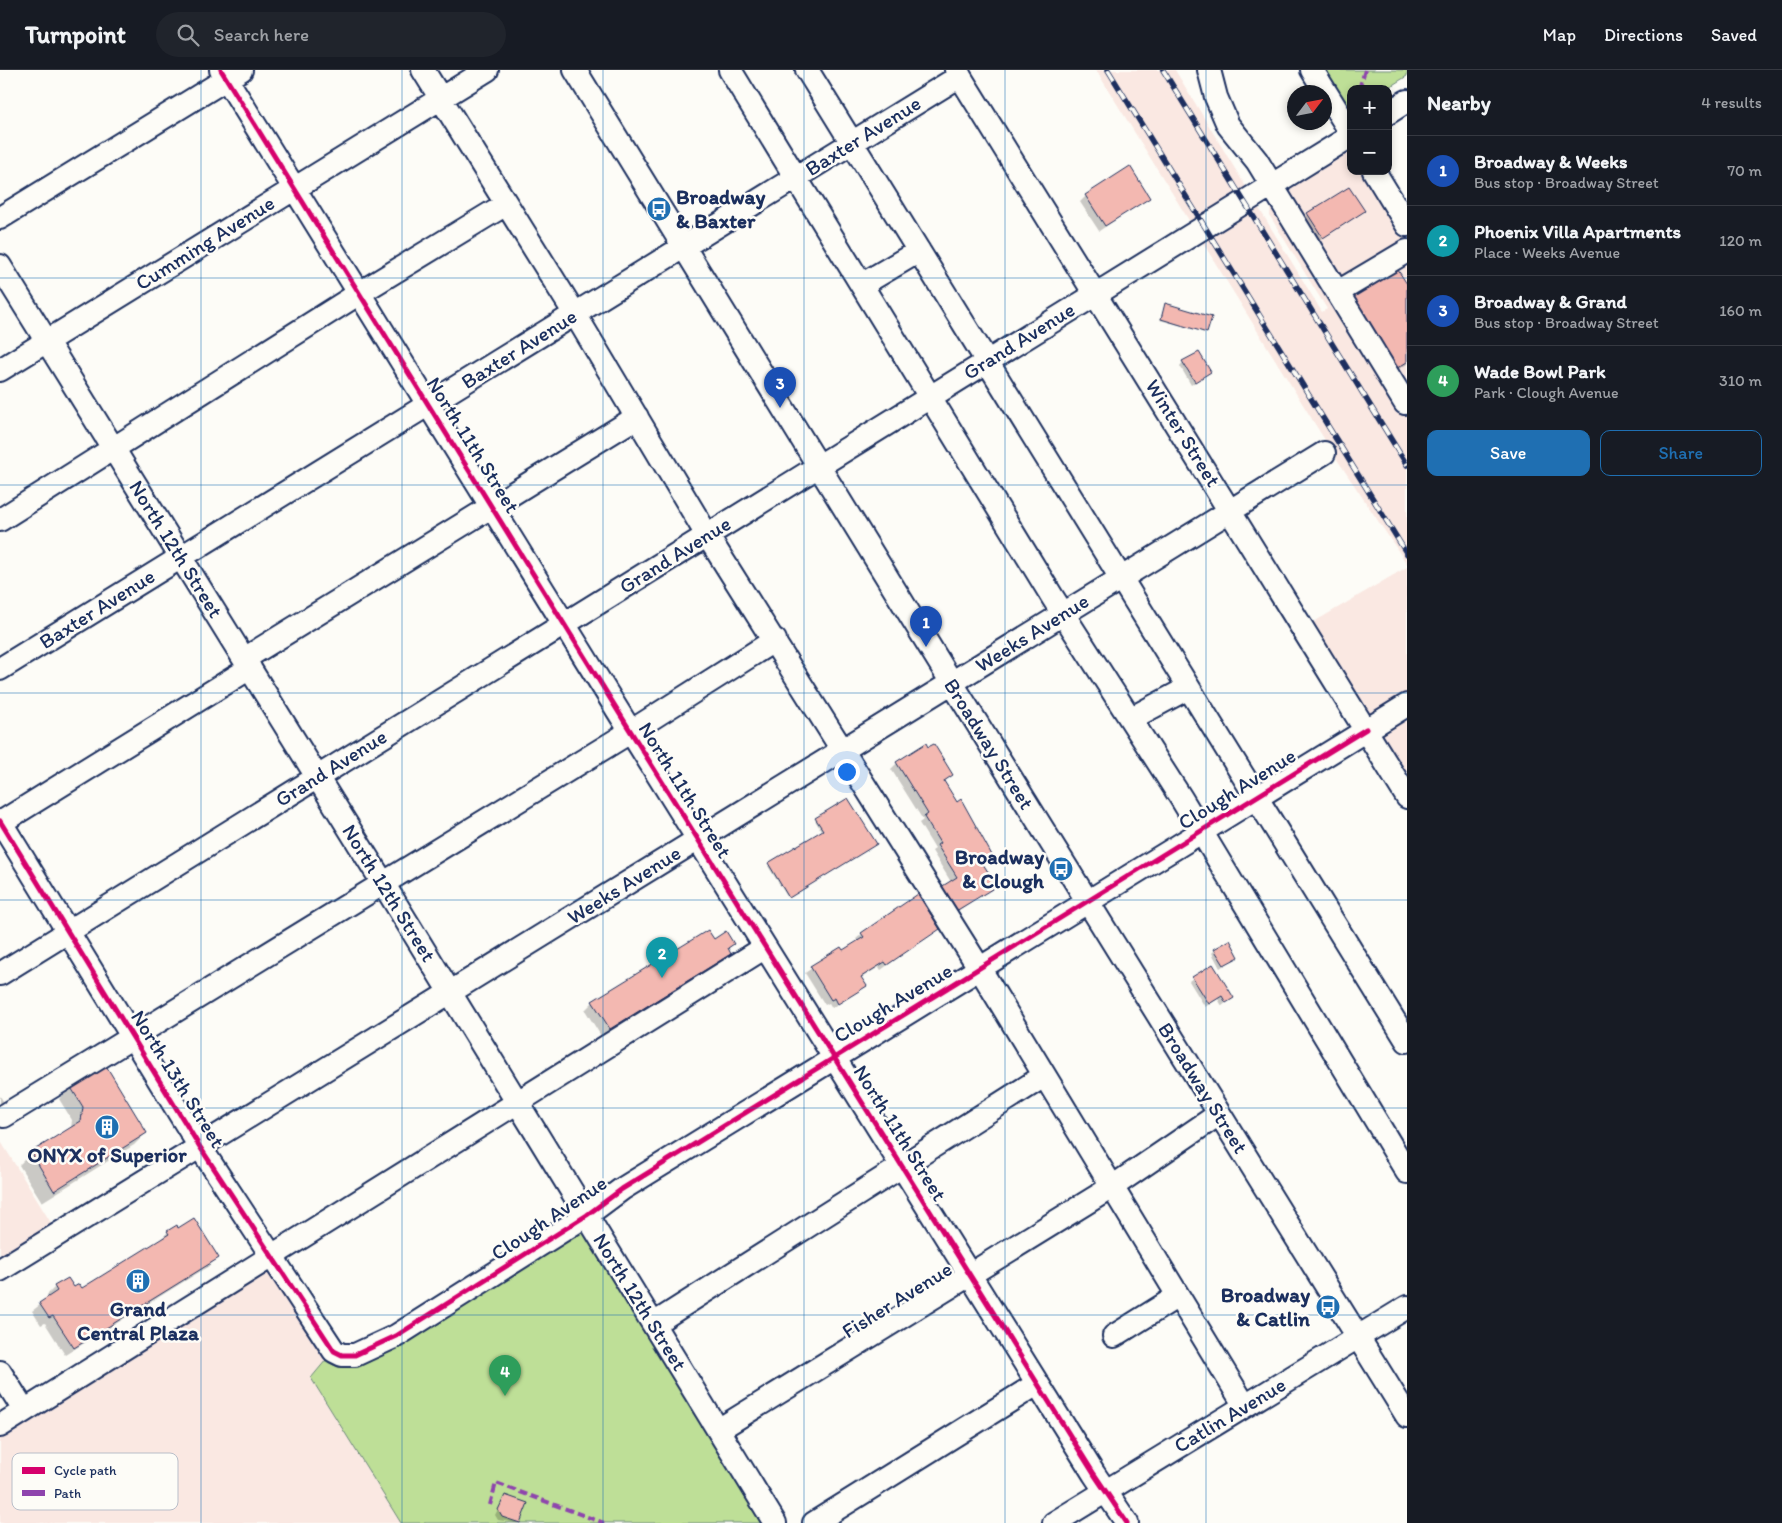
<!DOCTYPE html>
<meta charset="utf-8">
<style>
body{margin:0;font-family:Itim,sans-serif;background:#20242c;color:#f1f3f6}
.controls{position:absolute;right:15px;top:15px;display:grid;overflow:hidden;border-radius:10px;box-shadow:0 2px 8px #0003}
.controls button{width:45px;height:45px;display:grid;place-items:center;padding:0;border:0;border-bottom:1px solid #363941;background:#171b24;color:#f1f3f6;font:25px sans-serif}
.compass{position:absolute;left:1287px;top:15px;width:45px;height:45px;border-radius:50%;background:#171b24;box-shadow:0 2px 8px #0003;rotate:58deg}
.you{position:absolute;left:846px;top:701px;width:18px;height:18px;margin:-12px;border:4px solid #fff;border-radius:50%;background:#1a73e8;box-shadow:0 0 0 8px #1a73e833}
.badge{display:grid;place-items:center;width:32px;height:32px;border-radius:50%;background:#1f6fb2;color:#fff;font-size:16px;font-weight:700}
.pin{position:absolute;translate:-50% -41px;filter:drop-shadow(0 1px 2px #0008)}
.pin::after{content:'';position:absolute;top:26px;width:18px;height:15px;background:inherit;clip-path:polygon(0 0,100% 0,50% 100%)}
.list{margin:0;padding:0;list-style:none}
h2{display:flex;justify-content:space-between;align-items:center;height:65px;margin:0;padding:0 20px;font-size:21px}
h2 small{font-size:16px;font-weight:400;color:#9ea1a6}
.list li{display:grid;grid-template-columns:32px 1fr auto;gap:15px;align-items:center;box-sizing:border-box;height:70px;padding:0 20px;border-top:1px solid #363941}
.list b{display:block;font-size:19px;white-space:nowrap}
.list p{margin:0;font-size:16px;white-space:nowrap;color:#9ea1a6}
.list em{font-size:16px;font-style:normal;color:#9ea1a6}
.actions{display:flex;gap:10px;padding:15px 20px}
.actions a{flex:1;padding:11px 0;border:1px solid #1f6fb2;border-radius:10px;text-align:center;font-size:18px;color:#1f6fb2}
.actions .main{background:#1f6fb2;color:#fff}
.icon{flex:none;width:28px;height:28px;fill:none;stroke:currentColor;stroke-width:2;stroke-linecap:round;stroke-linejoin:round}
.map{position:relative;flex:none;width:1407px;height:1453px;overflow:hidden}
header{display:flex;align-items:center;gap:30px;box-sizing:border-box;height:70px;padding:0 25px;background:#171b24;border-bottom:1px solid #363941}
header strong{font-size:24px}
nav{display:flex;gap:28px;margin-inline-start:auto;font-size:18px}
.search{width:350px;height:45px;background:#20242c;display:flex;align-items:center;gap:12px;box-sizing:border-box;padding:0 18px;border-radius:28px;color:#9ea1a6;font-size:19px}
main{display:flex}
aside{flex:1;background:#171b24}
.map>svg:first-child{display:block}
.built{fill:#fae8e2}
.green{fill:#bedf97;stroke:#6c877a}
.shadow{fill:#0003}
.building{fill:#f3b8b1;stroke:#1b2f5e}
.lines{fill:none;stroke-linecap:round;stroke-linejoin:round}
.minor-casing{stroke:#1b2f5e;stroke-width:26}
.minor{stroke:#fdfcf7;stroke-width:22}
.rail-casing{stroke:#1b2f5e;stroke-width:5.5}
.rail{stroke:#fdfcf7;stroke-width:4;stroke-dasharray:11;stroke-linecap:butt}
.quiet{stroke:#8e44ad;stroke-width:4;stroke-dasharray:8 4;stroke-linecap:butt}
.cycleway-casing{stroke:#fdfcf7;stroke-width:8}
.cycleway{stroke:#d6006c;stroke-width:5}
.grid{fill:none;stroke:#1f6fb2;stroke-width:1;stroke-opacity:0.55}
.labels{text-anchor:middle;stroke-width:5;stroke-linejoin:round;paint-order:stroke}
.street-label{font-size:21px;fill:#1b2f5e;stroke:#fdfcf7}
.poi-label{font-size:21px;font-weight:bold;fill:#1b2f5e;stroke:#fdfcf7;text-anchor:end}
.key{fill:#fdfcf7;stroke:#b9bec9;stroke-width:1}
.key-label{font-size:14px;fill:#1b2f5e}
</style>
<header>
<strong>Turnpoint</strong>
<div class="search"><svg class="icon" aria-label="search" viewBox="0 0 24 24"><circle cx="10" cy="10" r="6"/><path d="M15 15l6 6"/></svg>Search here</div>
<nav><a>Map</a><a>Directions</a><a>Saved</a></nav>
</header>
<main>
<div class="map">
<svg width="1407" height="1453" viewBox="0 0 1407 1453">
<rect width="100%" height="100%" fill="#fdfcf7"/>
<filter id="ink" filterUnits="userSpaceOnUse"><feTurbulence type="fractalNoise" baseFrequency=".02" numOctaves="2"/><feDisplacementMap in="SourceGraphic" scale="10" xChannelSelector="R" yChannelSelector="G"/><feConvolveMatrix kernelMatrix="1 2 1 2 8 2 1 2 1" color-interpolation-filters="sRGB"/></filter>
<g filter="url(#ink)">
<path class="built" d="M1096,0H1175L1322,242L1327,239L1270,146L1272,115L1351,66V101H1374L1407,155V494L1336,388Z
M1407,497V727L1302,559Z
M0,1070L53,1156L0,1188Z
M263,1199L272,1202L326,1290L311,1308L401,1453H0V1361Z"/>
<path class="green" d="M1322,0H1407V6L1386,19H1351V38L1345,35Z
M578,1162L587,1165L766,1453H401L311,1308L326,1290C335,1299 345,1296 356,1293Z"/>
<path class="shadow" d="M1086,126L1148,128L1099,161L1080,132Z
M1363,141L1316,172L1303,150L1308,144Z
M1407,217V294L1386,307Z
M1165,235L1206,262L1160,250Z
M1183,292L1210,302L1191,315L1180,296Z
M897,693L952,705L944,712L992,787L982,795L995,816L950,846L951,812L932,781L935,779L919,753L923,750L891,699Z
M816,749L874,775L788,828L768,796L822,762L815,750Z
M938,859L881,900L879,897L861,908L865,915L832,938L829,933L825,935L805,903L840,878L843,882L858,872L856,869L862,864Z
M713,871L733,874L727,880L730,884L722,892L601,966L585,940L593,932Z
M1215,880L1238,886L1220,898L1212,883Z
M1193,908L1232,928L1222,936L1218,929L1205,937L1189,911Z
M71,1017L146,1063L134,1075L42,1132L19,1095L31,1083L71,1059L72,1050L59,1029Z
M0,1026L5,1034L0,1037Z
M168,1162L217,1188L209,1196L65,1285L45,1253L41,1255L32,1241L49,1228L47,1225L55,1217L68,1209L74,1219L81,1220L160,1170Z
M505,1426L519,1452L518,1453L498,1450L495,1445Z"/>
<path class="building" d="M1130,96L1150,128L1105,156L1085,125Z
M1349,117L1365,141L1323,168L1307,143Z
M1396,197L1407,214V292L1394,300L1348,227Z
M1165,233L1212,247L1207,263L1161,249Z
M1199,282L1211,302L1195,312L1182,291Z
M926,673L928,677L934,674L953,705L944,711L957,732L961,729L993,787L983,794L997,816L956,841L941,817L957,807L937,775L940,773L924,747L928,744L896,692Z
M848,728L877,774L789,828L768,793L823,760L815,748Z
M918,824L940,859L887,895L885,892L861,907L867,916L838,934L835,928L831,930L810,896L841,877L843,880L864,867L861,863Z
M708,860L714,869L726,861L734,874L728,878L731,884L610,959L592,931Z
M1230,870L1239,887L1224,895L1214,879Z
M1213,894L1234,928L1226,933L1222,926L1209,934L1192,907Z
M105,994L147,1063L54,1121L31,1082L81,1051L83,1037L70,1016Z
M194,1148L219,1188L74,1278L53,1246L49,1248L39,1233L57,1221L54,1216L68,1208L74,1217L79,1214L82,1218L169,1164L167,1161L177,1155L178,1158Z
M505,1425L528,1433L520,1453L502,1447L498,1440Z"/>
<g class="lines">
<defs>
<path id="minor" d="M221,0C510,469 802,937 1094,1404L1127,1453
M423,0L575,244L707,465L980,899L1245,1336
M575,0L952,613L1407,1346
M730,0L1053,528L1181,728L1407,1102
M807,0L1407,971
M956,0L1407,727
M1209,0L1216,27L1228,55L1257,91L1405,333
M1312,0L1351,63
M1388,43L1407,31
M1374,101L1407,155
M0,148L241,0
M0,196L383,813L775,1453
M863,214L919,181
M1338,222L1407,181
M0,300L487,0
M0,450L358,224L506,134
M244,589L637,347
M0,599L960,6
M1132,648L1188,618
M0,751L200,1077L334,1281L342,1285H355L396,1266L587,1145L622,1119L1407,635
M0,753L250,598
M0,904L1351,66
M4,1046L630,662L775,570
M0,1200L1324,383
M655,1253L1044,1006
M1114,1266L1178,1226
M0,1302L24,1340
M0,1356L764,878
M718,1360L1112,1117L1219,1044
M814,1453L1037,1314
M1054,1453L1407,1237"/>
</defs>
<use href="#minor" class="minor-casing"/>
<use href="#minor" class="minor"/>
<defs>
<path id="rail" d="M1108,0L1407,484
M1163,0L1407,395"/>
</defs>
<use href="#rail" class="rail-casing"/>
<use href="#rail" class="rail"/>
<path class="quiet" d="M1359,19L1365,0
M490,1435L496,1413L604,1453"/>
<defs>
<path id="cycleway" d="M221,0C510,469 802,937 1094,1404L1127,1453
M0,751L200,1077L334,1281L342,1285H355L396,1266L587,1145L622,1119L1366,659"/>
</defs>
<use href="#cycleway" class="cycleway-casing"/>
<use href="#cycleway" class="cycleway"/>
</g>
</g>
<path class="grid" d="M201,0V1453M402,0V1453M603,0V1453M804,0V1453M1005,0V1453M1206,0V1453M0,208H1407M0,415H1407M0,623H1407M0,830H1407M0,1038H1407M0,1245H1407"/>
<defs>
<symbol id="bus-disc" viewBox="-11 -11 22 22"><circle r="9.5" fill="#1f6fb2" stroke="#fdfcf7"/><path d="M-5-6H5V4H4V6H2V4H-2V6H-4V4H-5ZM-3.5-4V0h7V-4ZM-3.5 1.2v1.5H-2V1.2ZM2 1.2v1.5H3.5V1.2Z" fill="#fff"/></symbol>
<symbol id="building-disc" viewBox="-11 -11 22 22"><circle r="9.5" fill="#1f6fb2" stroke="#fdfcf7"/><path d="M-4-6H4V6H1V3H-1V6H-4ZM-2.5-4.3h1.7v1.8h-1.7ZM.8-4.3h1.7v1.8H.8ZM-2.5-1h1.7V.8h-1.7ZM.8-1h1.7V.8H.8Z" fill="#fff"/></symbol>
</defs>
<g fill-rule="evenodd">
<use href="#bus-disc" x="645" y="125" width="28" height="28"/>
<use href="#bus-disc" x="1047" y="785" width="28" height="28"/>
<use href="#building-disc" x="93" y="1043" width="28" height="28"/>
<use href="#building-disc" x="124" y="1197" width="28" height="28"/>
<use href="#bus-disc" x="1314" y="1223" width="28" height="28"/>
</g>
<g class="labels">
<g class="street-label">
<text transform="translate(863 66) rotate(-32)" y="7">Baxter Avenue</text>
<text transform="translate(205 173) rotate(-32)" y="7">Cumming Avenue</text>
<text transform="translate(1019 271) rotate(-32)" y="7">Grand Avenue</text>
<text transform="translate(519 279) rotate(-32)" y="7">Baxter Avenue</text>
<text transform="translate(1183 363) rotate(58)" y="7">Winter Street</text>
<text transform="translate(473 375) rotate(58)" y="7">North 11th Street</text>
<text transform="translate(176 479) rotate(58)" y="7">North 12th Street</text>
<text transform="translate(675 485) rotate(-32)" y="7">Grand Avenue</text>
<text transform="translate(97 539) rotate(-32)" y="7">Baxter Avenue</text>
<text transform="translate(1032 563) rotate(-32)" y="7">Weeks Avenue</text>
<text transform="translate(989 674) rotate(58)" y="7">Broadway Street</text>
<text transform="translate(331 698) rotate(-32)" y="7">Grand Avenue</text>
<text transform="translate(1237 719) rotate(-32)" y="7">Clough Avenue</text>
<text transform="translate(685 720) rotate(58)" y="7">North 11th Street</text>
<text transform="translate(624 815) rotate(-32)" y="7">Weeks Avenue</text>
<text transform="translate(389 823) rotate(58)" y="7">North 12th Street</text>
<text transform="translate(893 933) rotate(-31)" y="7">Clough Avenue</text>
<text transform="translate(178 1009) rotate(58)" y="7">North 13th Street</text>
<text transform="translate(1203 1018) rotate(58)" y="7">Broadway Street</text>
<text transform="translate(900 1063) rotate(58)" y="7">North 11th Street</text>
<text transform="translate(549 1148) rotate(-34)" y="7">Clough Avenue</text>
<text transform="translate(897 1230) rotate(-32)" y="7">Fisher Avenue</text>
<text transform="translate(640 1232) rotate(58)" y="7">North 12th Street</text>
<text transform="translate(1230 1345) rotate(-31)" y="7">Catlin Avenue</text>
</g>
<g class="poi-label">
<text x="676" y="134" text-anchor="start">Broadway<tspan x="676" dy="24">&amp; Baxter</tspan></text>
<text x="1044" y="794">Broadway<tspan x="1044" dy="24">&amp; Clough</tspan></text>
<text x="107" y="1092" text-anchor="middle">ONYX of Superior</text>
<text x="1310" y="1232">Broadway<tspan x="1310" dy="24">&amp; Catlin</tspan></text>
<text x="138" y="1246" text-anchor="middle">Grand<tspan x="138" dy="24">Central Plaza</tspan></text>
</g>
</g>
<rect x="12" y="1383" width="166" height="57" rx="8" class="key"/>
<rect x="22" y="1397" width="23" height="7" fill="#d6006c"/>
<rect x="22" y="1420" width="23" height="6" fill="#8e44ad"/>
<g class="key-label">
<text x="54" y="1405">Cycle path</text>
<text x="54" y="1428">Path</text>
</g>
</svg>
<div class="controls">
<button>+</button>
<button>−</button>
</div>
<svg class="compass" viewBox="-18 -18 36 36"><path d="M0-13l5 13h-10z" fill="#e53935"/><path d="M0 13l5-13h-10z" fill="#9ea1a6"/></svg>
<div class="you"></div>
<div class="pin badge" style="left:926px;top:577px;background:#1a4fb4">1</div>
<div class="pin badge" style="left:662px;top:908px;background:#0f9aa8">2</div>
<div class="pin badge" style="left:780px;top:338px;background:#1a4fb4">3</div>
<div class="pin badge" style="left:505px;top:1326px;background:#2e9e5b">4</div>
</div>
<aside>
<h2>Nearby<small>4 results</small></h2>
<ul class="list">
<li><span class="badge" style="background:#1a4fb4">1</span><div><b>Broadway &amp; Weeks</b><p>Bus stop · Broadway Street</p></div><em>70 m</em></li>
<li><span class="badge" style="background:#0f9aa8">2</span><div><b>Phoenix Villa Apartments</b><p>Place · Weeks Avenue</p></div><em>120 m</em></li>
<li><span class="badge" style="background:#1a4fb4">3</span><div><b>Broadway &amp; Grand</b><p>Bus stop · Broadway Street</p></div><em>160 m</em></li>
<li><span class="badge" style="background:#2e9e5b">4</span><div><b>Wade Bowl Park</b><p>Park · Clough Avenue</p></div><em>310 m</em></li>
</ul>
<div class="actions"><a class="main">Save</a><a>Share</a></div>
</aside>
</main>
